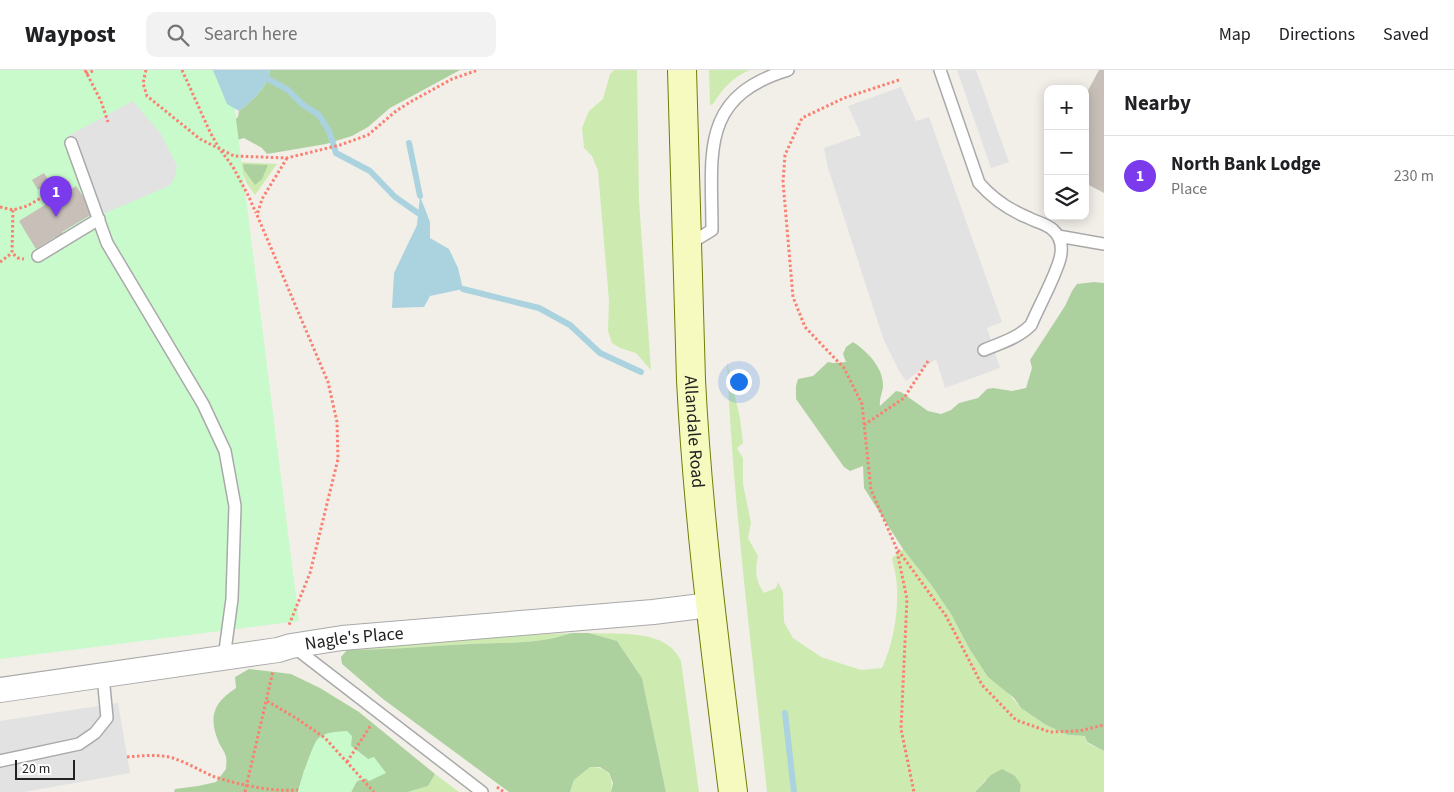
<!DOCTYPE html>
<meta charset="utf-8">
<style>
body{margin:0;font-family:"Source Sans 3",sans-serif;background:#f2f2f2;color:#202124}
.controls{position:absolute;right:15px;top:15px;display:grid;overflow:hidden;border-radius:10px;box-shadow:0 2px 12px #0003}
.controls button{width:45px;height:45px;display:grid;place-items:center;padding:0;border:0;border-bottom:1px solid #e0e0e0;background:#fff;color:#202124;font:25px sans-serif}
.scale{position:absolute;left:15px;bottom:12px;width:60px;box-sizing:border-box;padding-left:5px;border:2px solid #222;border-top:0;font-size:14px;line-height:18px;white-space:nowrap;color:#222;-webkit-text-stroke:4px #fff;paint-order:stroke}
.you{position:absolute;left:738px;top:311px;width:18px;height:18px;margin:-12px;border:4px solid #fff;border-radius:50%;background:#1a73e8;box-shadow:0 0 0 8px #1a73e833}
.badge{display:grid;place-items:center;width:32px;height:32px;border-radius:50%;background:#7c3aed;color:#fff;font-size:16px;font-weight:700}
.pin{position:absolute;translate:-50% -41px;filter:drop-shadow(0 1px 2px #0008)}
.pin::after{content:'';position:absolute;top:26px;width:18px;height:15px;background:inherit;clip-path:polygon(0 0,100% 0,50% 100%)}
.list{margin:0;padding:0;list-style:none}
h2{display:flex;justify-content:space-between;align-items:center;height:65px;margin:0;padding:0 20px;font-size:21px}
h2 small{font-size:16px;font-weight:400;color:#757577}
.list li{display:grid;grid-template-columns:32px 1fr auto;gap:15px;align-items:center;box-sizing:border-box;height:80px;padding:0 20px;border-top:1px solid #e0e0e0}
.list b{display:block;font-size:19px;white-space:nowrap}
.list p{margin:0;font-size:16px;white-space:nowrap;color:#757577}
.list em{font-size:16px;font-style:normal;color:#757577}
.icon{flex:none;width:28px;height:28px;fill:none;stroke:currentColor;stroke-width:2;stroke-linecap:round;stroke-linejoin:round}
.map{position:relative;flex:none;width:1104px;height:722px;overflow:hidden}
header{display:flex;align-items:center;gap:30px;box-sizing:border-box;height:70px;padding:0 25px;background:#fff;border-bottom:1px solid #e0e0e0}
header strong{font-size:24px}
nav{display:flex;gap:28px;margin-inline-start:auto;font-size:18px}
.search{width:350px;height:45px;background:#f2f2f2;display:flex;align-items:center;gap:12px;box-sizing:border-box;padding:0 18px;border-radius:10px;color:#757577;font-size:19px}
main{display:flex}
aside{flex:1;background:#fff}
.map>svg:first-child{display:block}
.grass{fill:#cdebb0}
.forest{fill:#add19e}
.park{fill:#c8facc}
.parking{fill:#e2e2e2}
.water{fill:#aad3df}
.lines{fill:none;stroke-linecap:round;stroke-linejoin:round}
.stream{stroke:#aad3df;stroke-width:6}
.building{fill:#c7bfb8}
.service-casing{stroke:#a9a9a9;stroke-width:14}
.minor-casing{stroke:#a9a9a9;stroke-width:26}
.secondary-casing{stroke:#707d05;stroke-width:30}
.path{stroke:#fa8072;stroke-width:3;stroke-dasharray:2.5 2.5;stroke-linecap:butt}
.service{stroke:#fff;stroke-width:11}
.minor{stroke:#fff;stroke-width:24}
.secondary{stroke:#f7fabf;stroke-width:28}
.labels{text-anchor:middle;stroke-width:4;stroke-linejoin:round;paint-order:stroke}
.street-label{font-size:18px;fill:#222;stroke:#fff}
</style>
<header>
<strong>Waypost</strong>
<div class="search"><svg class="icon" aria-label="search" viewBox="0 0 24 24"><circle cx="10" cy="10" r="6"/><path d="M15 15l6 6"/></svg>Search here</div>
<nav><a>Map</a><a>Directions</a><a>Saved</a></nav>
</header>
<main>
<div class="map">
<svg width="1104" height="722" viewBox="0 0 1104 722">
<rect width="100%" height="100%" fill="#f2efe9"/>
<path class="grass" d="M614,0H637L639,131L651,300L636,283L620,278L612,273L608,261L609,231L598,101L592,86L584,78L582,58L589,41L603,29L610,4Z
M709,0H750C733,7 723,18 713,34L710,35Z
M238,92L277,94L255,125L247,114Z
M727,292L740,348L743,373L737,378L743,388V414L751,453L748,468L758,486C755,500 755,510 764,523L776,518L778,512L783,522L784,552L793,568L821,587L861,600L882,598C893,574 898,545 897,519C897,508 894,498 892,488L903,479L932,516L951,544L969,578L1021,638L1046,655L1068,665L1085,666L1087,673L1104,681V722H1020L1021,715L985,710L975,722H767C752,579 733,436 727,292Z
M572,563C535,575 507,572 470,574C429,576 388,580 347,580L529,565Z
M589,563C619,565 666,558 681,591L699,722H666L642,608L617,571Z
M590,697C607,697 614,705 611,722H570L574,710Z
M435,704L459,722H408L428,716Z"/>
<path class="forest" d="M270,0H460L390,38L368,57L352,66L326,74L267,84L262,78L244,68L230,72L231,52L238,47L239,41C252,30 267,19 270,0Z
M243,94L268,95L262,109L255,115L244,100Z
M1094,212L1104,213V681L1087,672L1085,666L1068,665L1046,655L1021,638L1014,628L988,607L969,578L951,544L932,516L903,479L864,418L863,396L850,401L844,397L796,329V316L798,309L813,306L828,292L833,293L846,292L843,284L846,277L853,272C867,281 884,298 883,317C882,324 879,329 880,336L896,321L901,322L928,341L941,344L951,340L959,333L978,328L987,319L993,318L1012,321L1026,318L1032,298L1030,290L1065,236L1072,221L1077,214Z
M572,563H589L617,571L642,608L666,722H611L613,713L609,703L600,697H590L574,710L570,722H509L383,629L342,594L341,587L347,580C388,580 429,576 470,574C507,572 535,575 572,563Z
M249,599L291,604L320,618L359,642L435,704L428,716L408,722H351L357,711L366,708L368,689L351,676L317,670L304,701L298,722H174L175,719L198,716L216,712L226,699C226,695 227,691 226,687C225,682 221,677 219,673C208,647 213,633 236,618L235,607Z
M1002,699L1015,706L1021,715L1020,722H975L991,705Z"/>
<path class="park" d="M0,0H248L232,17L299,551L0,589Z
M347,661L352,666L351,676L368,689L374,687L386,703L369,711L366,708L357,711L351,722H298C300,713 312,676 317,670C324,661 337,662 347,661Z"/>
<path class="parking" d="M957,0H976L1009,92L991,98Z
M901,17L916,51L929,47L1002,252L987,258L1000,298L945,318L936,289L906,311L898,299L883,268L828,98L824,78L861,65L848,36Z
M133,31L161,64L177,96L174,109L169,116L96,147L68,66Z
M118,633L130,703L24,722H0V651Z"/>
<path class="water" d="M213,0H270C267,19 252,30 239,41L227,34Z
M420,126L430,152V168L449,179L458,198L463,219L430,226L424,237L392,238L394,203L417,155Z"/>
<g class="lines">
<path class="stream" d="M268,9L288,20L302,34L319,45L329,61L336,83L370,101L395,127L418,143
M409,73L420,126
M463,219L539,238L570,255L600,283L641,302
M785,643L794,722"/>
</g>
<path class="building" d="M1099,0H1104V123L1085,113V26Z
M44,103L50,112L38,120L32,110Z
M76,116L94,143L62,162L63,164L56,168L55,167L36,179L19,151L48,133L47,131L54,126L56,129Z"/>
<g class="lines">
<defs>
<path id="service" d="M940,0L979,113C993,129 1009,140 1029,148C1036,152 1047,154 1053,160C1062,168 1063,180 1059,192C1052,213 1040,234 1031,255C1018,268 1001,273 984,280
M71,73L107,173L203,334L225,381L235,436L232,529L224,588
M1058,166L1104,174
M689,174L712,160C712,84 699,27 788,0
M38,186L99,149
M295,578L482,722
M0,691L79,674L95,663L107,648L103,606"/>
<g id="minor">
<path id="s1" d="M0,620L278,580L291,576L342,568L653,542L710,535"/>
</g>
<g id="secondary">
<path id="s2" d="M682,0L691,310C698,448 716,585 733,722"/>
</g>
</defs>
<use href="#service" class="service-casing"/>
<use href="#minor" class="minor-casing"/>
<use href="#secondary" class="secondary-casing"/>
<path class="path" d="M85,0L101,31L108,52
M146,0L143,13L147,26L200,69L234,86L287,88L340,75L368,65L396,41L412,31L452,9L478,0
M182,0L210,62L219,78L233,97L248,125L256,143
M86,4L95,0
M899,10L844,28L802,48L785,85L783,112L793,227L805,257L844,298L862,334L871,420L896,477L907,529L901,659L914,722
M287,88L262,129L257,145L328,312L337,352L338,389L310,503L289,555
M0,137L13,140L27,136L69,112
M13,140L12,183L18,188L24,189
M0,192L12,183
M864,355L904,328L928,291
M898,480L946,546L982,615L1016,650L1050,662L1079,661L1104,655
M267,631L296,648L325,668L374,722
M127,687C141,686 155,684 169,687C185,691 200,701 215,707C241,715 271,722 298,720
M347,692L371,655
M497,717L504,722
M245,722L273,601"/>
<use href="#service" class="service"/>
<use href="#minor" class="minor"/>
<use href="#secondary" class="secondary"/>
</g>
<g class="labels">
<g class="street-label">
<text dy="6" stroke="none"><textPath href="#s2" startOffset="362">Allandale Road</textPath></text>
<text dy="6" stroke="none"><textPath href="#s1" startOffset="358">Nagle's Place</textPath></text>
</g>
</g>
</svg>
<div class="controls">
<button>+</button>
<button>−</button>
<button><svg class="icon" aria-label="layers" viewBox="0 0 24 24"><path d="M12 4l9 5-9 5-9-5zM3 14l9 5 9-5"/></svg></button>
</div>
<div class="scale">20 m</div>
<div class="you"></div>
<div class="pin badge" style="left:56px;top:147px">1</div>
</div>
<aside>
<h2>Nearby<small></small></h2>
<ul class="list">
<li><span class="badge">1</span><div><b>North Bank Lodge</b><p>Place</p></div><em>230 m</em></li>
</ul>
</aside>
</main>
